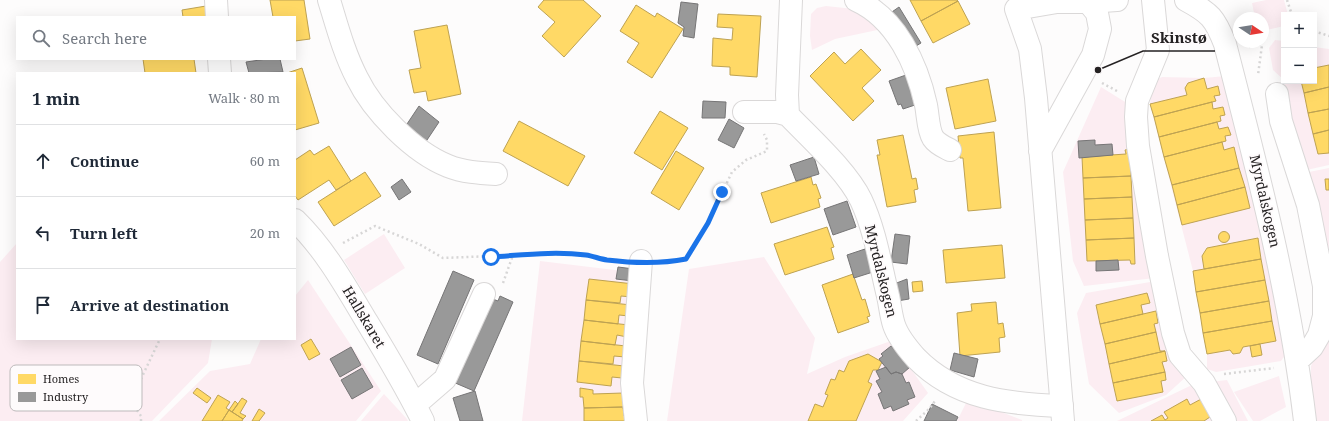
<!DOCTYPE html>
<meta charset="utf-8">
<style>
body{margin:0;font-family:"Noto Serif",serif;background:#f6f6f7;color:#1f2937}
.controls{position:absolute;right:12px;top:12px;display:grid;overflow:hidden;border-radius:0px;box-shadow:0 4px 16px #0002}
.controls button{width:36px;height:36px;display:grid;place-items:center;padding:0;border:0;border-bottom:1px solid #e0e1e3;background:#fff;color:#1f2937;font:20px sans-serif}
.compass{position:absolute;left:1233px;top:12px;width:36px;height:36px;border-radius:50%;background:#fff;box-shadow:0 4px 16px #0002;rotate:102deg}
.stop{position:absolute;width:12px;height:12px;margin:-9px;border:3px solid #1a73e8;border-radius:50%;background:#fff}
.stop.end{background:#1a73e8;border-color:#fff;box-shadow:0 1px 4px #0008}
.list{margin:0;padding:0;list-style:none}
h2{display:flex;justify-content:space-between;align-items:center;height:52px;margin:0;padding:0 16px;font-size:17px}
h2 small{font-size:13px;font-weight:400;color:#747a83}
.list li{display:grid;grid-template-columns:26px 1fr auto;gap:12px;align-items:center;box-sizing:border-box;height:72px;padding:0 16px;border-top:1px solid #e0e1e3}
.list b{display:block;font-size:15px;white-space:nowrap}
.list em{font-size:13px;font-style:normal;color:#747a83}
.icon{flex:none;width:22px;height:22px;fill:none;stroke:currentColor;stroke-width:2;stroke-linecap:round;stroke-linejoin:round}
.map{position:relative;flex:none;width:1329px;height:421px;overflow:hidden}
.search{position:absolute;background:#fff;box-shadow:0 4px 16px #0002;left:16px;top:16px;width:280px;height:44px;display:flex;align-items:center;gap:10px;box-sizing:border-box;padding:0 14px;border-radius:0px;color:#747a83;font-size:15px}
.panel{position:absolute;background:#fff;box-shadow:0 4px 16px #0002;left:16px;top:72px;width:280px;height:268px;border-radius:0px}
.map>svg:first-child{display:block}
.green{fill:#fcedf2}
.homes{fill:#ffd966;stroke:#bea252}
.industry{fill:#999;stroke:#767576}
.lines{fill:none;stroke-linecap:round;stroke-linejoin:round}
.minor-casing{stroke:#dad8d8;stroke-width:24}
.major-casing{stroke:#dad8d8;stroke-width:24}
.path{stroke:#d7d6d6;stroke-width:2.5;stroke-dasharray:2 3;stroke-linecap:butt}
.minor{stroke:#fff;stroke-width:22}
.major{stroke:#fff;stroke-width:22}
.route{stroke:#1a73e8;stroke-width:5}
.labels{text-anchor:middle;stroke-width:4;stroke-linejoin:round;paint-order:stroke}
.street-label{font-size:14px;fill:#252223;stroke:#fefbfc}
.key{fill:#fefbfc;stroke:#bdbabb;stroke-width:1}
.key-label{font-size:11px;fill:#252223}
.leader{fill:none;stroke:#252223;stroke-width:1.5}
.callout-dot{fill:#252223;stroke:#fefbfc;stroke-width:1.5}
.callout-label{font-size:15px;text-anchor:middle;font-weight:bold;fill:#252223;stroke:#fefbfc;stroke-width:4;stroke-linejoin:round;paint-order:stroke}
</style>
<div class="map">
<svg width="1329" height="421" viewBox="0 0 1329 421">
<rect width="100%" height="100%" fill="#fdfcfc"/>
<path class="green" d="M1266,0H1284L1288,15H1284V26L1263,31V18H1255L1252,3Z
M826,6L854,9L882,29L835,39L812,50L810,36L811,14L817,8Z
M1275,40L1284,41V80L1273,70L1269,48Z
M1314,47L1329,49V165L1302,171L1284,81H1314Z
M1226,76L1287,340L1286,354L1281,361L1216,372L1207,369V354L1193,271L1150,104L1153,81L1162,77L1204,78Z
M1101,87L1130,105L1155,278L1084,286L1073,261L1063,172Z
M1329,168V270L1304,173Z
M384,234L405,268L365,294L344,260Z
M17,243V339H212L208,363L152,421H0V262Z
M764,257L815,338L807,374L845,357L891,341L928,393L903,421H667L689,269Z
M540,261L648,274L635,421H522Z
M308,280L381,391L356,421H159L210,371L250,364L261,339H295V296Z
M1156,281L1187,376L1166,395L1119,413L1089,384L1077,313L1086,293Z
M1329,336V421H1310L1311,366L1316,355Z
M1279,376L1286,407L1260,421H1253L1234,392Z
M1227,380L1248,421H1117L1194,384Z
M384,394L407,419L408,421H361Z
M968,399L1022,420V421H957Z"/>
<path class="homes" d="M270,0H304L310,39L295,41V17H273Z
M544,0H583L601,16L564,57L542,36L555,22L538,7Z
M910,0H957L958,1L921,21Z
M958,1L970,24L933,43L921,21Z
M636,5L655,17L657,13L683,29L652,78L627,62L639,43L620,31Z
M206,6L207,17H183L182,10Z
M718,14L761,16L757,77L730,75V67L712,66L713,38L732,40L733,28L717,27Z
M447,25L461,94L428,101L426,91L414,93L409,70L421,68L414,31Z
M861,49L881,70L862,88L874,101L853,121L810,76L834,52L845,64Z
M143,59H194L196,73H145Z
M1329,65V87L1304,93L1301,81H1314V68Z
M302,68L319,123L295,130V73H287Z
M1204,78L1207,89L1218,86L1220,95L1214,96L1216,101L1154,117L1150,104L1187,95L1185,88L1188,83Z
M988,79L996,121L955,129L946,88Z
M1329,87V109L1308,113L1304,93Z
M1212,102L1213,109L1223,107L1225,115L1220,116L1221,121L1159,137L1154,117Z
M1329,109V130L1313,134L1308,113Z
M660,111L688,128L662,170L634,153Z
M519,121L585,156L568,186L503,151Z
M1217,122L1219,129L1228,127L1231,135L1225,136L1226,141L1164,157L1159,137Z
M1329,130V153L1318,154L1313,134Z
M994,132L1001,208L968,211L963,158H960L958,136Z
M903,135L912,179L916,178L918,189L914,190L916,202L887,207L877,155H880L877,140Z
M1222,142L1224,150L1234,147L1239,168L1172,185L1164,157Z
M329,146L351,181L336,190L329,180L298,200L295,196V160L310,150L314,155Z
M1130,149L1131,176L1083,178L1082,157L1126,154L1125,150Z
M676,151L704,168L679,210L651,193Z
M1239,168L1245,187L1177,205L1172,185Z
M365,172L381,196L334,226L318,202Z
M1131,176L1132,197L1084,199L1083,178Z
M811,177L813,185L816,184L821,198L818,199L820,207L771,223L761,193Z
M1325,179H1329V190H1326Z
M1245,187L1250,208L1182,225L1177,205Z
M1132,197L1133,218L1085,220L1084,199Z
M1133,218L1134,238L1086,240L1085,220Z
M827,227L834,247L831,248L834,259L785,275L774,244Z
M1218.5 237a5.5 5.5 0 1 1 11 0a5.5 5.5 0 1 1-11 0Z
M1134,238L1135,264H1131L1130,260L1087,261L1086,240Z
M1258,238L1261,259L1204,269L1202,256L1207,248Z
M1002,245L1005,278L946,283L943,250Z
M1261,259L1265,280L1196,292L1193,271Z
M853,274L862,300L865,299L870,316L867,317L869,322L838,333L822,285Z
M589,279L634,284L632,297L621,296L620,303L586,300Z
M1265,280L1269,301L1200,313L1196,292Z
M922,281L923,291L913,292L912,282Z
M1147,293L1150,303L1141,305L1143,314L1100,324L1096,305Z
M586,300L631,305L629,316L619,315L618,324L584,320Z
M1269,301L1272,321L1203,333L1200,313Z
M996,302L998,324L1003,323L1005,337L999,338L1000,352L960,356L957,313L972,311L971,304Z
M1156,311L1158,323L1154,324L1156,332L1105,344L1100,324Z
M584,320L629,325L627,337L617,335L615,345L581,341Z
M1272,321L1276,341L1243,347L1240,353L1233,354L1230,350L1207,354L1203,333Z
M1156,332L1160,351H1165L1109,364L1105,344Z
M311,339L320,354L309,360L301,345Z
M581,341L626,346L625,357L614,356L613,364L579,361Z
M1260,344L1262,355L1252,357L1250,346Z
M1165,351L1167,361L1162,362L1165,372L1113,383L1109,364Z
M868,354L882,362L878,370H873L868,382L872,384L856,421H808L815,404L823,407L828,395L825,394L831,379L835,380L839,370L844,372L849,361Z
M579,361L624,366L622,378L612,377L611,386L577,382Z
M1165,372L1166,380L1161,381L1163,392L1117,401L1113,383Z
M197,388L211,398L207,403L193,393Z
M580,388L593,390V394L623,393L632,409H623V407L584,408L583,397H580Z
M218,395L230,402L226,408L229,410L222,421H202Z
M242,398L247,401L240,413L246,416L243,419L232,412Z
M1203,398L1213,415L1204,421H1151L1162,415L1165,420L1168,418L1164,412L1187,399L1190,405Z
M235,401L238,404L232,412L229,410Z
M623,407L624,416L632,415V421H584V408Z
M259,409L265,413L259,421H252Z
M229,410L243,419L242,421H222Z"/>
<path class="industry" d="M681,2L698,4L694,38L683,36L684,27L678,23Z
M899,7L921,43L911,49L889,14Z
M267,59H280L283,72L249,73L246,62Z
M906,75L915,99L913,100L915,105L903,109L901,104L898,105L889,81Z
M703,101L726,102L725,118H702Z
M419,106L439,122L425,143L405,127Z
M729,119L744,128L734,148L718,140Z
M1095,140V145L1112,144L1113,155L1079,158L1078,141Z
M814,157L819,174L796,181L790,165Z
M402,179L411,192L399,200L391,187Z
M847,201L856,227L833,235L824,209Z
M895,234L910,236L907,264L891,262Z
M865,249L873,272L854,278L847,255Z
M1118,260L1119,270L1096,271V261Z
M618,267L634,269L633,281L616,279Z
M453,271L474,280L438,364L417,355Z
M907,279L909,299L897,301L894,284Z
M500,296L513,302L474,391L453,382L490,298L498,301Z
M891,346L910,367L902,374L896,372L891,374L879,359L883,356L881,354Z
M351,347L361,365L340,377L330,359Z
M954,353L978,359L974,377L950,370Z
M886,367L891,374L896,372L902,374L906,383L909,382L915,397L907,400L909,404L893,411L891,406L884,409L878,394L882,392L876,381L880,379L876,371Z
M362,368L373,387L352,399L341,380Z
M475,391L483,421H460L453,398Z
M932,404L958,417L956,421H924Z"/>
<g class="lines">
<defs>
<path id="minor" d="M216,0L217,17
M329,0C337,26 344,53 357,78C373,111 413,152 448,166C463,172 479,173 496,174
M791,0L787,95L788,115C810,138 847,171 861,200C875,230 880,263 888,296C890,305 891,316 894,325C898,337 908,349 916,358C956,399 1008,404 1062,406
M856,0C896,18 917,64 926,105C928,115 928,130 933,138C937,144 944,147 950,150
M1153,0L1158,50L1137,101L1136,117L1138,146L1157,256L1173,333L1180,355L1204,383L1225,421
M1186,0C1210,13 1215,18 1225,44C1257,168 1290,293 1305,421
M1088,2L1117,0
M219,59L220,73
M1277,94L1281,121L1308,205L1324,286V316L1319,335L1312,347L1298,360
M744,112H777L788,115
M295,220C325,249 346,287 367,322C387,355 406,387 423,421
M415,405L445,379L484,294
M636,421L632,383L641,261"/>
<path id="major" d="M1040,151L1093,55L1100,29L1097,13L1088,2H1057L1016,9L1030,49L1036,98L1063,421"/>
</defs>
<use href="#minor" class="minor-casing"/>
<use href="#major" class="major-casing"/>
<path class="path" d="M1287,0L1292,15
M1314,31L1329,36
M1249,47L1259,44L1262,45L1258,75
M1102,83L1117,91
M343,243L375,226L419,244L443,258L541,254L586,255L606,260H619
M662,262L685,259L708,223L732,172L746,160L767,151V140L764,134
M503,283L513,255
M1224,374L1274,368
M141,421V416L134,406L139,383L160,339
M916,421L929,409L935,401"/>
<use href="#minor" class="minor"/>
<use href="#major" class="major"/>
</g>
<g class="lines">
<path class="route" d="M491,257C523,255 554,251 586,255C593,256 600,259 607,260C632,263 661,264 686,259L708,223L722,192"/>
</g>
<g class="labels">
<g class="street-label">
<text transform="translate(1265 201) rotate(77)" y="5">Myrdalskogen</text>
<text transform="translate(881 271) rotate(76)" y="5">Myrdalskogen</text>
<text transform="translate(364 317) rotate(59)" y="5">Hallskaret</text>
</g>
</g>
<rect x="10" y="365" width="132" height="46" rx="6" class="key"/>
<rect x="18" y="374" width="18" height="10" fill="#ffd966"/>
<rect x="18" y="392" width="18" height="10" fill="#999"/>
<g class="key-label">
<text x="43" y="383">Homes</text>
<text x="43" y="401">Industry</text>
</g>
<path class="leader" d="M1098 70L1143 51H1215"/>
<circle class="callout-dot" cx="1098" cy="70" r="4"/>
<g class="callout-label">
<text x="1179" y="43">Skinstø</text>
</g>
</svg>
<div class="controls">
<button>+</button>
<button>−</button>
</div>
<svg class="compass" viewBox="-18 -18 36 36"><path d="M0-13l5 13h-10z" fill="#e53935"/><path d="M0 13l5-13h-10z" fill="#747a83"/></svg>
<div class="stop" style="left:491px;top:257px"></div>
<div class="stop end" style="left:722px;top:192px"></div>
<div class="search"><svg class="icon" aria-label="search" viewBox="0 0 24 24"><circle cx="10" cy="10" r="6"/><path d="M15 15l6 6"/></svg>Search here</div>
<section class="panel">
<h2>1 min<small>Walk · 80 m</small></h2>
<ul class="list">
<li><svg class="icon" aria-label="ahead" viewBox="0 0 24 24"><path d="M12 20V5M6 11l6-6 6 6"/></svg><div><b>Continue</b></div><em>60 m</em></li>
<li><svg class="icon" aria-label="left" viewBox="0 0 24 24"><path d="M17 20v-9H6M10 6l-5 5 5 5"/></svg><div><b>Turn left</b></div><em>20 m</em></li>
<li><svg class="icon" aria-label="arrive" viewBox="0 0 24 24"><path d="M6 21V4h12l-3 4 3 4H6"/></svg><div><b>Arrive at destination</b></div></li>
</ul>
</section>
</div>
